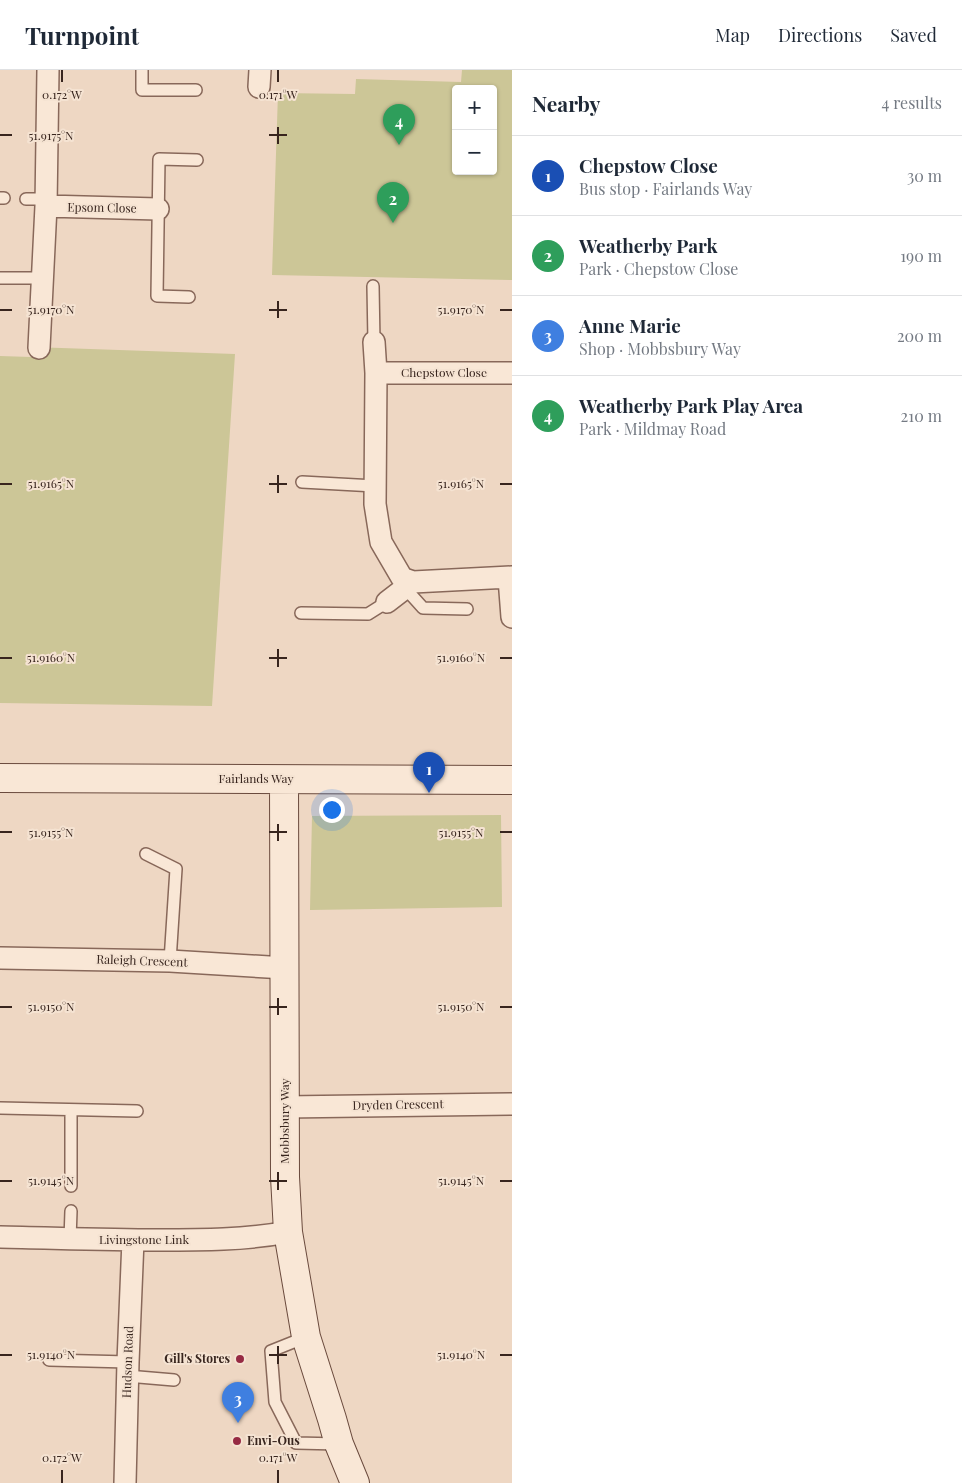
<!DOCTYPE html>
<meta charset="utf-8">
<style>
body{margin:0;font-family:"Playfair Display",serif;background:#f6f6f7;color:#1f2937}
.controls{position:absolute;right:15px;top:15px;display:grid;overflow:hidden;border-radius:5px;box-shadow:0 1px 4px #0004}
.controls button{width:45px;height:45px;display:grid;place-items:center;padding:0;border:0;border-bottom:1px solid #e0e1e3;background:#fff;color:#1f2937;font:25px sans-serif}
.you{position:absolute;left:331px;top:739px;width:18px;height:18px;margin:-12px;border:4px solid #fff;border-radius:50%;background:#1a73e8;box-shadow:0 0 0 8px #1a73e833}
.badge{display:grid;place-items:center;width:32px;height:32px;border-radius:50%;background:#2563eb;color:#fff;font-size:16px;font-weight:700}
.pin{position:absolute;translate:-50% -41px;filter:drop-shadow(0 1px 2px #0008)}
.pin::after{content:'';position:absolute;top:26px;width:18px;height:15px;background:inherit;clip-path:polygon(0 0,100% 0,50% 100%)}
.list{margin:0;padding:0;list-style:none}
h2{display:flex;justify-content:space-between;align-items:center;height:65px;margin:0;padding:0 20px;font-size:21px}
h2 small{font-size:16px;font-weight:400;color:#747a83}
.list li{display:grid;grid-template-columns:32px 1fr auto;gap:15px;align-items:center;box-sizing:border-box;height:80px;padding:0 20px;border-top:1px solid #e0e1e3}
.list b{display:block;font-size:19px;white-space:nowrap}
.list p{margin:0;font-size:16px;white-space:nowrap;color:#747a83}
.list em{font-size:16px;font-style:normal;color:#747a83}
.map{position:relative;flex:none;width:512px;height:1413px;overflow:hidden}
header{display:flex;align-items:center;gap:30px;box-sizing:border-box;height:70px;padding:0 25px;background:#fff;border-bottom:1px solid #e0e1e3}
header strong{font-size:24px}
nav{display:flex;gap:28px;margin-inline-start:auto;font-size:18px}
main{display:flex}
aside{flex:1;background:#fff}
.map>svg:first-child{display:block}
.green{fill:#ccc697;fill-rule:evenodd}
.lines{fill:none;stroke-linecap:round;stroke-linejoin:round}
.lane-casing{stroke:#88685a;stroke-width:14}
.street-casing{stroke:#88685a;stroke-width:24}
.secondary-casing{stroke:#6a4a3d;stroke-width:30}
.lane{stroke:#f9e7d6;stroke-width:11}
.street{stroke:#f9e7d6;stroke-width:21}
.secondary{stroke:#f9e7d6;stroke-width:28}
.ticks{fill:none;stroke:#38251e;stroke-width:2}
.poi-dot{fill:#962a43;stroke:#f5e3d2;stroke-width:2}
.labels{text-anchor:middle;stroke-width:4;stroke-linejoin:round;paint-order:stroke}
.street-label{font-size:12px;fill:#38251e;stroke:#f5e3d2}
.poi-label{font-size:12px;font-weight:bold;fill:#38251e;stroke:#f5e3d2;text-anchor:end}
.ticks-label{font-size:12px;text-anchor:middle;fill:#38251e;stroke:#f5e3d2;stroke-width:4;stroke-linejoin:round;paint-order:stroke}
</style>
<header>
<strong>Turnpoint</strong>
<nav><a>Map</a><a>Directions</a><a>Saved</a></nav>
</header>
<main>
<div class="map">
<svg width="512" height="1413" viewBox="0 0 512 1413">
<rect width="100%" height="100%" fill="#eed7c3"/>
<path class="green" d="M462,0H512V210L272,205L278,23L355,24L356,9L461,12ZM456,19H493V101H456Z
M32,277L235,284L212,636L0,633V286L31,287Z
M501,745L502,837L310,840L312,746Z"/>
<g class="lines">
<defs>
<path id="lane" d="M142,0V20H196
M0,128H4
M26,129H46
M0,208H42
M373,216L374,272
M189,227L157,226L159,89L197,90
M302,412L375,416
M405,518L423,538L467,539
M301,543L368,544L387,532
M146,784L176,799L170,891
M0,1038L137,1041
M71,1116V1040
M70,1169L71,1141
M306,1267L271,1281L275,1332L296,1373L339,1374
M49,1290L128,1292
M127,1306L174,1310"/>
<path id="street" d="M259,17L260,0
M46,136L158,139
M374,272L376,303L375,434L381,472L402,508L413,512L512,507
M39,278L46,136L48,0
M376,303H512
M509,508L512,547
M387,532L413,512
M0,888L170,891L285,898
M285,1037L512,1034
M0,1167C53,1168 105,1170 158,1170C202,1170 245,1170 288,1162
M125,1413L128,1292L133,1170"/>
<path id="secondary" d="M0,708L512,710
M284,710L285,1107L288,1162L306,1267L332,1349L339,1374L355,1413"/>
</defs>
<use href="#lane" class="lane-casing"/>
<use href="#street" class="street-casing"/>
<use href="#secondary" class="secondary-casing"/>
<use href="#lane" class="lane"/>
<use href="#street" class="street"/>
<use href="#secondary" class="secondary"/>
</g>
<path class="ticks" d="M62,0V12M278,0V12M278,57V74M0,65H12M269,65H287M278,231V248M0,240H12M269,240H287M500,240H512M278,405V423M0,414H12M269,414H287M500,414H512M278,579V597M0,588H12M269,588H287M500,588H512M278,754V771M0,762H12M269,762H287M500,762H512M278,928V945M0,937H12M269,937H287M500,937H512M278,1102V1120M0,1111H12M269,1111H287M500,1111H512M278,1276V1294M0,1285H12M269,1285H287M500,1285H512M62,1400V1413M278,1400V1413"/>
<g class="poi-dot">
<circle cx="240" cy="1289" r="5"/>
<circle cx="237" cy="1371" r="5"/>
</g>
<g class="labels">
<g class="street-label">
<text transform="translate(102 138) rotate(1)" y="4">Epsom Close</text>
<text x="444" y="307">Chepstow Close</text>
<text x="256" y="713">Fairlands Way</text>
<text transform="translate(142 891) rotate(2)" y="4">Raleigh Crescent</text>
<text transform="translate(398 1035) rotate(-1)" y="4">Dryden Crescent</text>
<text transform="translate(285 1051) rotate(-90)" y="4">Mobbsbury Way</text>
<text x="144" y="1174">Livingstone Link</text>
<text transform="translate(128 1292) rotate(-88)" y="4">Hudson Road</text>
</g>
<g class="poi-label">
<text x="230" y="1293">Gill's Stores</text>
<text x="247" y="1375" text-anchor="start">Envi-Ous</text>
</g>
</g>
<g class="ticks-label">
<text x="62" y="29">0.172°W</text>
<text x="278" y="29">0.171°W</text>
<text x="51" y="70">51.9175°N</text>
<text x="51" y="244">51.9170°N</text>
<text x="461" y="244">51.9170°N</text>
<text x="51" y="418">51.9165°N</text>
<text x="461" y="418">51.9165°N</text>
<text x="51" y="592">51.9160°N</text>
<text x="461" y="592">51.9160°N</text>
<text x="51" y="767">51.9155°N</text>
<text x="461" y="767">51.9155°N</text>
<text x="51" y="941">51.9150°N</text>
<text x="461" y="941">51.9150°N</text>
<text x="51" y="1115">51.9145°N</text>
<text x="461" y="1115">51.9145°N</text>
<text x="51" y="1289">51.9140°N</text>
<text x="461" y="1289">51.9140°N</text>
<text x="62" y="1392">0.172°W</text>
<text x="278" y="1392">0.171°W</text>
</g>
</svg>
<div class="controls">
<button>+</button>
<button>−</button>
</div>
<div class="you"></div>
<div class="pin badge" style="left:429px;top:723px;background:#1a4fb4">1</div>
<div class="pin badge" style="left:393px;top:153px;background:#2e9e5b">2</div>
<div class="pin badge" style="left:238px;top:1353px;background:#3f7fe0">3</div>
<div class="pin badge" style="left:399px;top:75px;background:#2e9e5b">4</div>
</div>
<aside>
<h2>Nearby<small>4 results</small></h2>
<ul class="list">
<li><span class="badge" style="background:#1a4fb4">1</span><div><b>Chepstow Close</b><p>Bus stop · Fairlands Way</p></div><em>30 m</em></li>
<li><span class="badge" style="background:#2e9e5b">2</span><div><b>Weatherby Park</b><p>Park · Chepstow Close</p></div><em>190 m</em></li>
<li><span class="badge" style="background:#3f7fe0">3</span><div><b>Anne Marie</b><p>Shop · Mobbsbury Way</p></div><em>200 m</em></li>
<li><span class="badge" style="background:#2e9e5b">4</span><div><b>Weatherby Park Play Area</b><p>Park · Mildmay Road</p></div><em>210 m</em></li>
</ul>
</aside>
</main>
